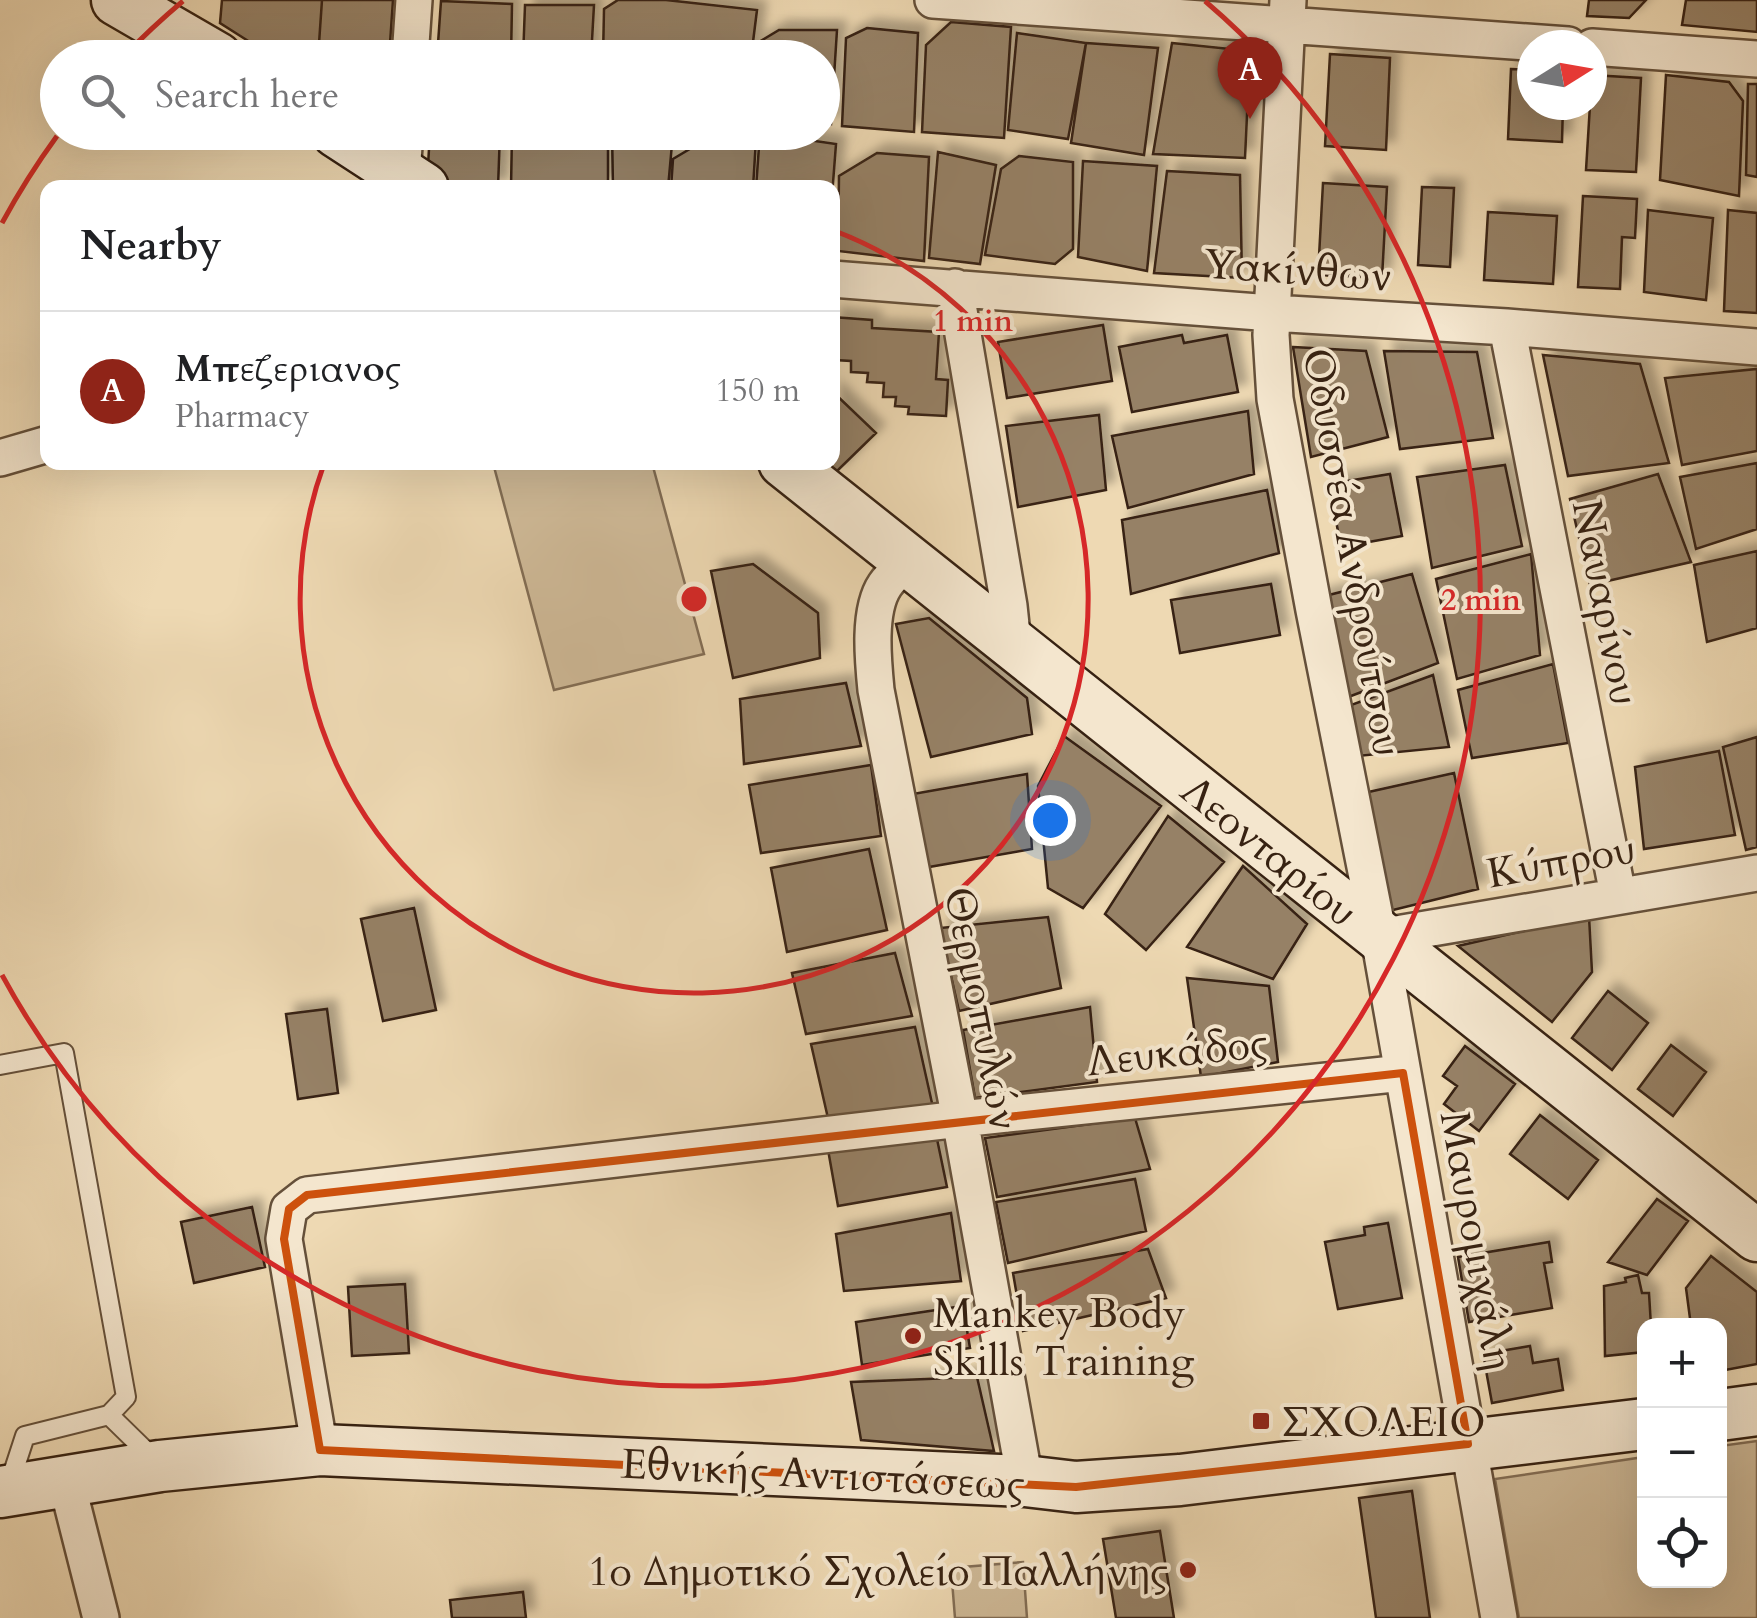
<!DOCTYPE html>
<meta charset="utf-8">
<style>
body{margin:0;font-family:Cardo,serif;background:#f6f6f6;color:#202124}
.controls{position:absolute;right:30px;bottom:30px;display:grid;overflow:hidden;border-radius:20px;box-shadow:0 10px 40px #0002}
.controls button{width:90px;height:90px;display:grid;place-items:center;padding:0;border:0;border-bottom:2px solid #e0e0e0;background:#fff;color:#202124;font:50px sans-serif}
.compass{position:absolute;left:1517px;top:30px;width:90px;height:90px;border-radius:50%;background:#fff;box-shadow:0 10px 40px #0002;rotate:79deg}
.you{position:absolute;left:1050px;top:820px;width:35px;height:35px;margin:-25px;border:8px solid #fff;border-radius:50%;background:#1a73e8;box-shadow:0 0 0 15px #1a73e833}
.badge{display:grid;place-items:center;width:65px;height:65px;border-radius:50%;background:#8f2418;color:#fff;font-size:32px;font-weight:700}
.pin{position:absolute;translate:-50% -82px;filter:drop-shadow(0 2px 5px #0008)}
.pin::after{content:'';position:absolute;top:52px;width:35px;height:30px;background:inherit;clip-path:polygon(0 0,100% 0,50% 100%)}
.list{margin:0;padding:0;list-style:none}
h2{display:flex;justify-content:space-between;align-items:center;height:130px;margin:0;padding:0 40px;font-size:42px}
h2 small{font-size:32px;font-weight:400;color:#757577}
.list li{display:grid;grid-template-columns:65px 1fr auto;gap:30px;align-items:center;box-sizing:border-box;height:160px;padding:0 40px;border-top:2px solid #e0e0e0}
.list b{display:block;font-size:38px;white-space:nowrap}
.list p{margin:0;font-size:32px;white-space:nowrap;color:#757577}
.list em{font-size:32px;font-style:normal;color:#757577}
.icon{flex:none;width:55px;height:55px;fill:none;stroke:currentColor;stroke-width:2;stroke-linecap:round;stroke-linejoin:round}
.map{position:relative;flex:none;width:1757px;height:1618px;overflow:hidden}
.search{position:absolute;background:#fff;box-shadow:0 10px 40px #0002;left:40px;top:40px;width:800px;height:110px;display:flex;align-items:center;gap:25px;box-sizing:border-box;padding:0 35px;border-radius:55px;color:#757577;font-size:38px}
.panel{position:absolute;background:#fff;box-shadow:0 10px 40px #0002;left:40px;top:180px;width:800px;height:290px;border-radius:20px}
.map>svg:first-child{display:block}
.green{fill:#cfba98;stroke:#836e55;stroke-width:2.5}
.building{fill:#968166;stroke:#372212;stroke-width:2.5;filter:url(#shadow)}
.lines{fill:none;stroke-linecap:round;stroke-linejoin:round}
.lane-casing{stroke:#65503a;stroke-width:22}
.street-casing{stroke:#65503a;stroke-width:40}
.secondary-casing{stroke:#372212;stroke-width:55}
.lane{stroke:#f4e6ce;stroke-width:18}
.street{stroke:#f4e6ce;stroke-width:35}
.secondary{stroke:#f4e6ce;stroke-width:50}
.marked{fill:none;stroke:#cd510d;stroke-width:8;stroke-linejoin:round}
.ring{fill:none;stroke:#d62828;stroke-width:5}
.poi-dot{fill:#8f2418;stroke:#f4e6ce;stroke-width:4}
.labels{text-anchor:middle;stroke-width:8;stroke-linejoin:round;paint-order:stroke}
.street-label{font-size:42px;fill:#372212;stroke:#f4e6ce}
.poi-label{font-size:42px;fill:#372212;stroke:#f4e6ce;text-anchor:start}
.centre{fill:#d62828;stroke:#f4e6ce;stroke-width:5}
.ring-label{font-size:30px;text-anchor:middle;font-weight:bold;fill:#d62828;stroke:#f4e6ce;stroke-width:8;stroke-linejoin:round;paint-order:stroke}
</style>
<div class="map">
<svg width="1757" height="1618" viewBox="0 0 1757 1618">
<defs>
<filter id="shadow"><feDropShadow dx="9" dy="-9" stdDeviation="5" flood-color="#0004"/></filter>
</defs>
<rect width="100%" height="100%" fill="#eed9b3"/>
<filter id="stains"><feTurbulence type="fractalNoise" baseFrequency=".002" numOctaves="4"/><feColorMatrix values="0 0 0 0 .2 0 0 0 0 .09 0 0 0 0 .02 0 0 0 .5 -.17"/></filter>
<radialGradient id="worn" r=".72"><stop offset=".6" stop-color="#630" stop-opacity="0"/><stop offset="1" stop-color="#630" stop-opacity=".3"/></radialGradient>
<path class="green" d="M493,463H652L704,654L554,690Z
M1757,1441V1618H1519L1495,1479L1644,1457V1580H1720V1446Z
M1023,1562L1027,1618H955L951,1568Z"/>
<path class="building" d="M222,0H322L318,58H275L220,23Z
M322,0H393L389,58H318Z
M618,0H666L757,10L751,58H603L604,9Z
M1589,0H1646L1629,18L1587,16Z
M1686,0H1757V32L1682,25Z
M441,1L512,4L511,58H437Z
M525,5H594L591,58H523Z
M951,22L1011,27L1004,138L922,132L926,45Z
M867,28L918,33L914,132L842,126L846,38Z
M779,30H837L831,124L822,123V58H757L759,42Z
M1017,33L1086,43L1068,139L1008,130Z
M1086,43L1158,48L1144,155L1071,143Z
M1172,43L1250,51L1245,158L1153,154Z
M1330,54L1390,58L1386,150L1325,146Z
M1511,69L1532,70V105H1563L1562,142L1508,139Z
M1592,75L1641,78L1636,172L1586,170L1590,105H1592Z
M1666,75L1729,82L1743,101L1739,196L1660,180Z
M1748,84H1757V177L1746,175Z
M430,132H500L498,188H454L428,166Z
M512,132L608,134V188H511Z
M612,132L673,133L668,188H613Z
M760,133L836,144L832,196V188H756Z
M715,134L756,139L753,188H671L673,159Z
M938,152L996,165L980,264L929,258Z
M877,153L929,157L924,261L838,251L839,176Z
M1019,156L1073,162V249L1055,264L985,255L1001,169Z
M1083,161L1157,166L1147,271L1078,257Z
M1167,171L1240,175L1242,278L1154,273Z
M1323,183L1387,187L1382,278L1318,275Z
M1422,187L1454,188L1450,267L1418,265Z
M1583,196L1637,199L1635,238L1622,237L1620,289L1578,287Z
M1648,210L1713,218L1706,300L1644,292Z
M1728,210L1757,213V313L1724,311Z
M1488,212L1557,216L1553,284L1484,280Z
M832,317L872,320V328L939,332L936,379L948,380L946,416L908,414L909,407L895,406L896,397H883L884,383L867,382L868,373L851,372V361L835,360L836,349H832Z
M1103,325L1112,381L1007,398L998,342Z
M1182,335L1184,343L1227,335L1238,392L1132,412L1119,347Z
M1293,347L1366,351L1388,437L1311,457Z
M1384,351L1477,352L1493,438L1400,449Z
M1543,355L1640,364L1669,463L1568,476Z
M1757,369V451L1682,465L1665,378Z
M832,391L876,433L835,473L823,462H832Z
M1248,411L1254,474L1128,508L1112,436Z
M1099,415L1106,490L1018,507L1006,426Z
M1757,463V529L1696,549L1680,477Z
M1505,465L1522,546L1432,568L1417,477Z
M1390,474L1402,536L1341,547L1329,484Z
M1658,474L1691,562L1590,585L1570,499Z
M1267,490L1279,553L1131,594L1122,520Z
M1757,551V628L1707,642L1694,565Z
M1531,554L1540,655L1457,679L1436,579Z
M753,564L818,613L820,658L733,678L711,571Z
M1412,574L1438,663L1343,699L1317,598Z
M1271,584L1280,635L1180,653L1171,600Z
M929,618L1027,698L1032,734L931,757L896,624Z
M1553,664L1568,743L1472,758L1458,690Z
M1433,675L1449,747L1358,756L1351,705Z
M846,683L861,746L744,764L740,699Z
M1064,736L1161,806L1083,908L1048,888L1038,786Z
M1757,737V847L1746,850L1723,747Z
M1719,751L1735,835L1644,849L1635,767Z
M871,765L881,836L761,853L749,785Z
M1454,773L1478,889L1385,912L1364,793Z
M1027,774L1032,849L929,867L913,794Z
M1168,816L1224,862L1146,950L1105,914Z
M869,849L887,930L787,952L771,868Z
M1243,866L1307,924L1273,979L1187,947Z
M414,908L436,1010L383,1021L361,919Z
M1589,916L1592,972L1552,1022L1458,946Z
M1048,917L1061,988L959,1011L940,928Z
M895,953L912,1016L806,1034L792,973Z
M1187,978L1269,986L1278,1062L1201,1077Z
M1608,991L1648,1023L1612,1070L1572,1038Z
M1090,1007L1097,1082L975,1098L963,1030Z
M327,1009L338,1093L298,1099L286,1014Z
M915,1027L936,1121L830,1127L811,1044Z
M1671,1045L1706,1072L1673,1116L1638,1089Z
M1465,1046L1515,1084L1479,1131L1444,1104L1457,1086L1443,1076Z
M1540,1115L1598,1160L1568,1199L1510,1154Z
M1135,1118L1150,1169L997,1197L985,1138Z
M937,1139L947,1187L838,1206L827,1144Z
M1135,1179L1146,1231L1008,1263L996,1202Z
M1657,1199L1688,1221L1647,1275L1608,1262Z
M252,1207L265,1267L194,1283L181,1222Z
M951,1213L961,1281L844,1291L836,1234Z
M1388,1223L1402,1298L1338,1309L1325,1242L1365,1235L1364,1227Z
M1549,1242L1552,1262L1544,1263L1552,1308L1469,1322L1458,1257Z
M1148,1249L1166,1298L1023,1331L1013,1273Z
M1711,1256L1757,1292V1364L1720,1371V1326H1691L1686,1288Z
M1638,1275L1642,1293H1649L1651,1326H1644V1352L1605,1356L1604,1286L1626,1282L1625,1278Z
M405,1284L409,1353L352,1356L348,1287Z
M963,1306L970,1348L862,1365L856,1322Z
M1530,1346L1533,1363L1558,1359L1563,1390L1492,1403L1483,1354Z
M977,1377L994,1451L861,1440L851,1382Z
M1412,1491L1430,1618H1376L1359,1498Z
M1160,1531L1174,1618H1116L1103,1539Z
M523,1592L526,1618H452L450,1600Z"/>
<g class="lines">
<defs>
<path id="lane" d="M0,1065L64,1053L126,1397L109,1415
M9,1485L25,1436L109,1415L156,1461"/>
<path id="street" d="M933,0L1568,45
M1288,0L1271,335L1275,399L1314,610L1379,937L1499,1618
M1592,47L1757,59
M410,58L414,0
M402,174L405,132
M832,279L1272,313L1507,327L1757,347
M955,287L1009,606L1013,644
M1507,327L1618,895
M0,458L48,444
M908,561C901,568 891,576 885,585C868,610 873,660 876,690L960,1119L1025,1481
M1379,937L1757,873
M320,1450L284,1239L289,1209L307,1195L960,1119L1403,1073
M66,1480L101,1618"/>
<path id="secondary" d="M117,0L217,58
M337,132L423,188
M784,462L1757,1236
M1720,1415L1757,1410
M0,1492L160,1466L320,1450L1025,1481L1076,1487L1180,1480L1644,1424"/>
</defs>
<use href="#lane" class="lane-casing"/>
<use href="#street" class="street-casing"/>
<use href="#secondary" class="secondary-casing"/>
<use href="#lane" class="lane"/>
<use href="#street" class="street"/>
<use href="#secondary" class="secondary"/>
</g>
<path class="marked" d="M1403,1073L1468,1444L1076,1487L320,1450L284,1239L289,1209L307,1195Z"/>
<g class="ring">
<path d="M835 231A394 394 0 1 1 324 464"/>
<path d="M2 223A787 787 0 0 1 57 136M123 57A787 787 0 0 1 183 1M1205 1A787 787 0 1 1 2 975"/>
</g>
<g class="poi-dot">
<circle cx="913" cy="1336" r="10"/>
<rect x="1251" y="1411" width="20" height="20" rx="5"/>
<circle cx="1188" cy="1570" r="10"/>
</g>
<g class="labels">
<g class="street-label">
<text transform="translate(1298 269) rotate(4)" y="15">Υακίνθων</text>
<text transform="translate(1354 552) rotate(80)" y="15">Οδυσσέα Ανδρούτσου</text>
<text transform="translate(1607 602) rotate(79)" y="15">Ναυαρίνου</text>
<text transform="translate(1270 850) rotate(39)" y="15">Λεονταρίου</text>
<text transform="translate(1561 860) rotate(-10)" y="15">Κύπρου</text>
<text transform="translate(983 1008) rotate(79)" y="15">Θερμοπυλών</text>
<text transform="translate(1177 1051) rotate(-6)" y="15">Λευκάδος</text>
<text transform="translate(1478 1240) rotate(80)" y="15">Μαυρομιχάλη</text>
<text transform="translate(823 1473) rotate(3)" y="15">Εθνικής Αντιστάσεως</text>
</g>
<g class="poi-label">
<text x="933" y="1327">Mankey Body<tspan x="933" dy="48">Skills Training</tspan></text>
<text x="1281" y="1436">ΣΧΟΛΕΙΟ</text>
<text x="1168" y="1585" text-anchor="end">1ο Δημοτικό Σχολείο Παλλήνης</text>
</g>
</g>
<circle cx="694" cy="599" r="15" class="centre"/>
<g class="ring-label">
<text x="973" y="331">1 min</text>
<text x="1481" y="610">2 min</text>
</g>
<rect width="100%" height="100%" filter="url(#stains)"/>
<rect width="100%" height="100%" fill="url(#worn)"/>
</svg>
<div class="controls">
<button>+</button>
<button>−</button>
<button><svg class="icon" aria-label="locate" viewBox="0 0 24 24"><circle cx="12" cy="12" r="6"/><path d="M12 2v4M12 18v4M2 12h4M18 12h4"/></svg></button>
</div>
<svg class="compass" viewBox="-18 -18 36 36"><path d="M0-13l5 13h-10z" fill="#e53935"/><path d="M0 13l5-13h-10z" fill="#757577"/></svg>
<div class="you"></div>
<div class="pin badge" style="left:1250px;top:119px">A</div>
<div class="search"><svg class="icon" aria-label="search" viewBox="0 0 24 24"><circle cx="10" cy="10" r="6"/><path d="M15 15l6 6"/></svg>Search here</div>
<section class="panel">
<h2>Nearby<small></small></h2>
<ul class="list">
<li><span class="badge">A</span><div><b>Μπεζεριανος</b><p>Pharmacy</p></div><em>150 m</em></li>
</ul>
</section>
</div>
